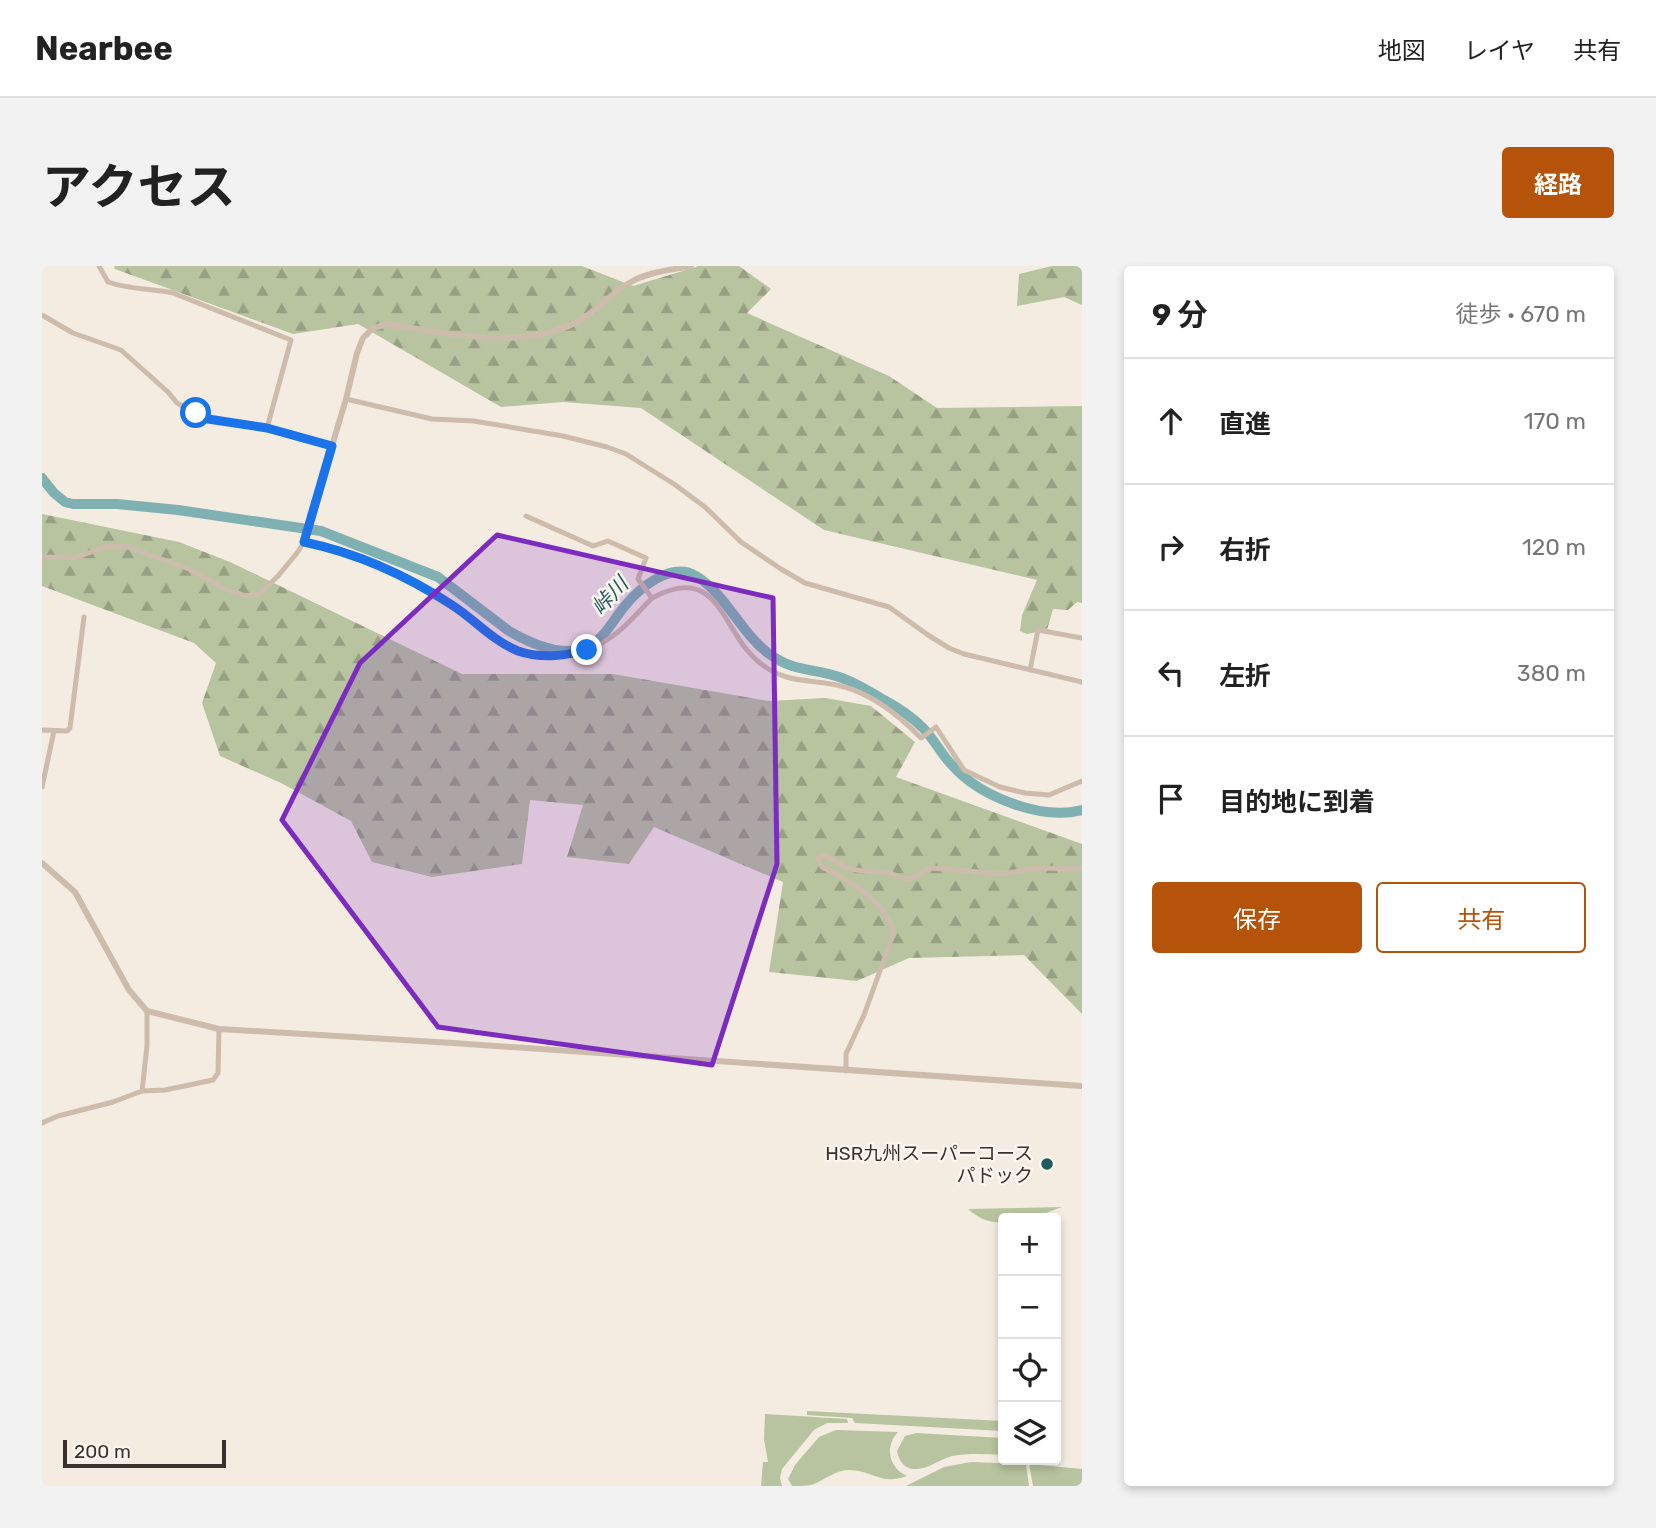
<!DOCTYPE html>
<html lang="ja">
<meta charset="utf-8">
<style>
body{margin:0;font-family:Rubik,"Noto Sans JP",sans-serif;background:#f2f2f2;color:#222}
.controls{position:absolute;right:21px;bottom:21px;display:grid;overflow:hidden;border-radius:7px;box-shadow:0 4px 10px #0003}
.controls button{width:63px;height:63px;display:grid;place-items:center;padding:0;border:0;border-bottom:2px solid #e0e0e0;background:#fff;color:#222;font:35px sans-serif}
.scale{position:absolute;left:21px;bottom:18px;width:163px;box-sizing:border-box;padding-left:7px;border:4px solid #3b302b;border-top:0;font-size:19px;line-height:24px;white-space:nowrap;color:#3b302b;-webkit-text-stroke:5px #fbf5ee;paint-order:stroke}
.stop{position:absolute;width:21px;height:21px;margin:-16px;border:5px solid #1a73e8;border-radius:50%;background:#fff}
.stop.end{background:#1a73e8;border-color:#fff;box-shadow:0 2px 7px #0008}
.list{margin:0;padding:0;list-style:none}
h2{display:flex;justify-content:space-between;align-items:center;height:91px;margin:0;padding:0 28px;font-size:30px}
h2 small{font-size:23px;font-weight:400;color:#767676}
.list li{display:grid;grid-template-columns:46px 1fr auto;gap:21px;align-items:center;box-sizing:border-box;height:126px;padding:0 28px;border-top:2px solid #e0e0e0}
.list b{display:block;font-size:26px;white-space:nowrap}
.list em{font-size:23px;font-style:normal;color:#767676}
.actions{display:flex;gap:14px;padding:21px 28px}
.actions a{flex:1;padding:16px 0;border:2px solid #b45309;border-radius:7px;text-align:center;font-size:24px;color:#b45309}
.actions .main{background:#b45309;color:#fff}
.icon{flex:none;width:38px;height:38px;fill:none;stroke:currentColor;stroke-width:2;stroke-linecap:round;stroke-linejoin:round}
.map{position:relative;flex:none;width:1040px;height:1220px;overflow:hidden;border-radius:7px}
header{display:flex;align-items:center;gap:42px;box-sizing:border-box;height:98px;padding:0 35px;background:#fff;border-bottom:2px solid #e0e0e0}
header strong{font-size:33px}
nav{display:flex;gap:38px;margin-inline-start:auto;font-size:24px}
.intro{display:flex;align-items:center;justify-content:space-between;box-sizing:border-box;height:168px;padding:0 42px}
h1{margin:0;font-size:49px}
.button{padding:18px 32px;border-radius:7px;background:#b45309;color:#fff;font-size:24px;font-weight:700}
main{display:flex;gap:42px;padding:0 42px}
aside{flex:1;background:#fff;border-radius:7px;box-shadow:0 4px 10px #0003}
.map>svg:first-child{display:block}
.green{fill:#b8c4a0}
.forest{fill:url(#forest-firs)}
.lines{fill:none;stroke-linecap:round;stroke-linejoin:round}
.river{stroke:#7fb0b2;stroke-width:10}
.minor{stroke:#cdbbac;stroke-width:5}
.tertiary{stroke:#cdbbac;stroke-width:6}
.route{stroke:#1a73e8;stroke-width:9}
.marked{fill:#7b2cbf;fill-opacity:0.2;stroke:#7b2cbf;stroke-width:5;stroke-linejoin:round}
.poi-dot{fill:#1f5a5e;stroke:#fbf5ee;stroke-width:2.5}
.labels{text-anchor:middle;stroke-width:5;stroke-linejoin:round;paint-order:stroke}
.poi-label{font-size:19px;fill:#3b302b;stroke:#fbf5ee;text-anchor:end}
.water-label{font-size:21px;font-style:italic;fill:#1f5a5e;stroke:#fbf5ee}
</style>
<header>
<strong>Nearbee</strong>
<nav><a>地図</a><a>レイヤ</a><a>共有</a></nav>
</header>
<div class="intro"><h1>アクセス</h1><a class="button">経路</a></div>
<main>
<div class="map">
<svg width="1040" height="1220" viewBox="0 0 1040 1220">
<defs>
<pattern id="forest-firs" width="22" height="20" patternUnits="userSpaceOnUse" patternTransform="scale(1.75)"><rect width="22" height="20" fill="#b8c4a0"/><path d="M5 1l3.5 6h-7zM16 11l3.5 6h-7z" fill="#97a083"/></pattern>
</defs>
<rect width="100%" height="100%" fill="#f4ebe1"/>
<path class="green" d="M1020,941L990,952H961V956C946,957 938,953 926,943Z
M765,1145L961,1155V1165L813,1157L810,1152L765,1149Z
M723,1148L805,1153L806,1157H785L772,1164L740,1203L738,1212L740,1220H719L721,1196H726L722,1173Z
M794,1164L856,1166C842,1181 847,1202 865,1210C838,1220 831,1204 807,1204C794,1204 784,1213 772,1218C766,1220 757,1220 750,1220L746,1213L753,1199L777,1171Z
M874,1167L961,1172V1189C944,1188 927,1187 910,1190C898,1193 885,1204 873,1203C862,1203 857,1195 855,1185L863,1170Z
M929,1196L984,1198L987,1220H864L902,1201Z
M987,1198L1040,1203V1220H991Z"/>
<path class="forest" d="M72,0H540L591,20L657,0H697L729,23L705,47L847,110L895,142L1040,140V337L1035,336L1026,344L1011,343L1005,364L985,368L978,365L980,349L995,314L782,264L599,142L521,136L459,141L316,58L251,68L73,3Z
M1010,0H1040V39L1022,31L975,40L977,8Z
M0,248L137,276L188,296L420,408H571L727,435L783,432L829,440L873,476L854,511L1040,578V748L982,689L867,692L815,715L727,706L741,616L612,561L587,598L525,591L541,539L488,534L480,598L390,611L330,596L309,555L241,518L178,490L160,437L174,397L152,377L0,320Z"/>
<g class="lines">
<path class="river" d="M0,212L12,227L23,236L31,238H75L136,244L279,265L396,311L467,365C488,377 523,393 547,380C563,372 571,354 582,341C597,322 629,295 654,310C684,328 698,366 726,387C754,408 771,401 800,412C814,417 828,426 842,434C855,441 870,451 881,462C892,473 899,488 910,499C937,530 999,555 1040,544"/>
<path class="minor" d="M57,0L66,16C88,24 109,22 131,27L249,74L225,162
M0,49L31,67L79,84L126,126L135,137L166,153L225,162L290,180
M304,133L390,153L432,155L521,170L565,181L584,188L632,218L663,241L699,276L739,303L763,317L847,341L886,369L907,382L922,388L1040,416
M484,250L551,280L566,275L604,292L596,313L610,332C679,295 679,367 718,397C746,419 767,412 799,420C830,428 857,449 879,472L894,461L922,504L958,521L983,527L1007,529L1040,515
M262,276C315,287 364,309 409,338C427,350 443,366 461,377C495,398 541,393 572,369C586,359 598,344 610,332
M0,291L33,292L65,280L86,281L147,303L181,322L204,330L217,328L236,310L255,287L262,276L269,250
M988,404L996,364L1040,372
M0,464L25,465L28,462L42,351
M0,521L12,465
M804,805V788L822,749L852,666C841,634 809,615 780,601L776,592L782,589C791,591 797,599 806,602C820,607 831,604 845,606C852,607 858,614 866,613C875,612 881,604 891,602L959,608L995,602L1040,603
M100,825L105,780V745
M0,857L16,850L71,836L100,825L123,824L171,814L176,807L177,763"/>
<path class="tertiary" d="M269,250L304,133L315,87L321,72L330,63L344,58C405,67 477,85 535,56C554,46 568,28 587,17C605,6 629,4 649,0
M0,597L33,626L87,724L105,745L177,763L411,777L1040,820"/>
</g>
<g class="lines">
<path class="route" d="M154,147L166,153L225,162L290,180L262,276C315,287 364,309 410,339C432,353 451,375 476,385C499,393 522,390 545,384"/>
</g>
<path class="marked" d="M455,269L731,332L735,598L670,799L396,761L240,554L318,397Z"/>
<circle class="poi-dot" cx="1005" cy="898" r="7"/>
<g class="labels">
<g class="poi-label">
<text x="991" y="894">HSR九州スーパーコース<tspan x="991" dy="22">パドック</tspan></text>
</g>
<g class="water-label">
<text transform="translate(568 330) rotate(-47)" y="7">峠川</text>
</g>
</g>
</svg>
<div class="controls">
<button>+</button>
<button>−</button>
<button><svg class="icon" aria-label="locate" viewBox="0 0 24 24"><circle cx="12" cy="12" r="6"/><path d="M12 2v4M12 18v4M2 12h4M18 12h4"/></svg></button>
<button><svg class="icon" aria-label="layers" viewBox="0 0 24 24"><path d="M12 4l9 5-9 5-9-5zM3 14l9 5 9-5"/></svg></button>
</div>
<div class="scale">200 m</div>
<div class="stop" style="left:154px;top:147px"></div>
<div class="stop end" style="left:545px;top:384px"></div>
</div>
<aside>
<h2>9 分<small>徒歩 · 670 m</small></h2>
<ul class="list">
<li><svg class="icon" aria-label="ahead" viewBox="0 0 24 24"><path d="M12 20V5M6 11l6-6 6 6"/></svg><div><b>直進</b></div><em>170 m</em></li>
<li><svg class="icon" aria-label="right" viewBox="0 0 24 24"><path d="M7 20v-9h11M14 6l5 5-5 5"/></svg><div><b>右折</b></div><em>120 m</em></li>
<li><svg class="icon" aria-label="left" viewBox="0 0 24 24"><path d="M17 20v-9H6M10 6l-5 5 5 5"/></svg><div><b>左折</b></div><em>380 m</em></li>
<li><svg class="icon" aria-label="arrive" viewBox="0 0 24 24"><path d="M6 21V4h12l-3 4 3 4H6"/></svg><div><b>目的地に到着</b></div></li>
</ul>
<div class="actions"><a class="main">保存</a><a>共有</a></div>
</aside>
</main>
